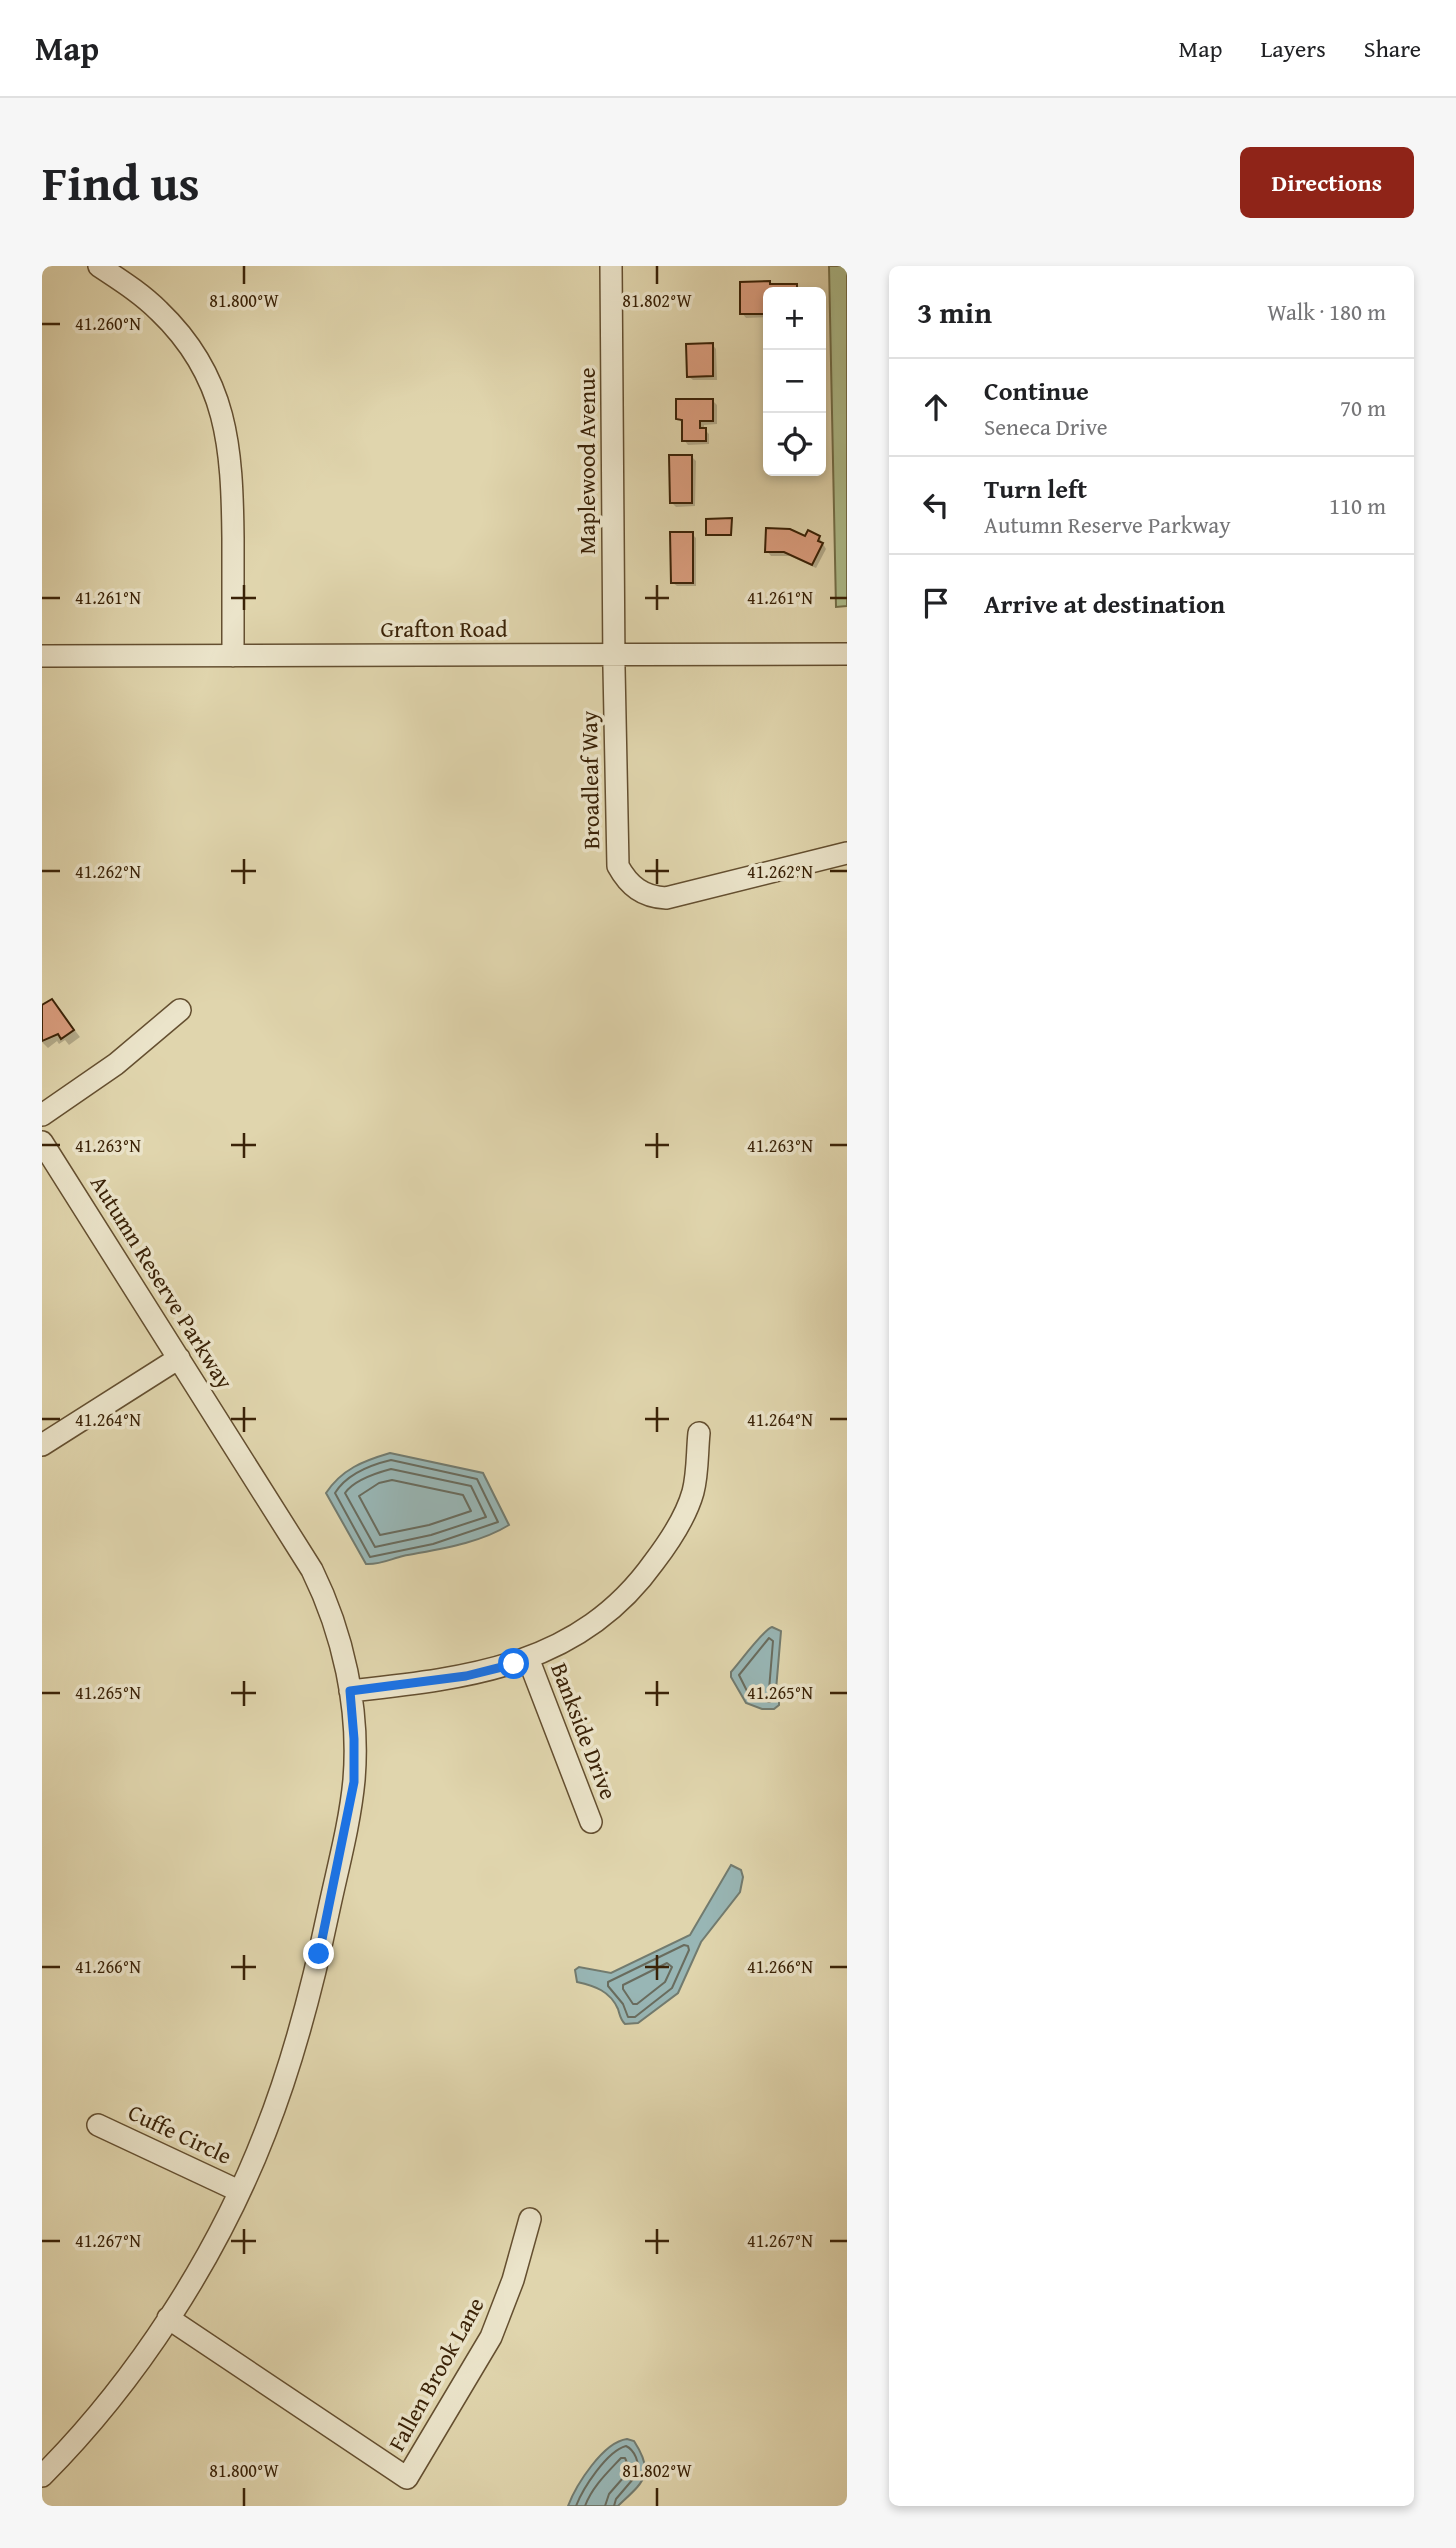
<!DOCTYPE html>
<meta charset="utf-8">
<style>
body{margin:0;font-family:"Gentium Book Plus",serif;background:#f6f6f6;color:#202124}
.controls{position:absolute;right:21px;top:21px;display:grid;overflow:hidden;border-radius:10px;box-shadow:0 4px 10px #0003}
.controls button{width:63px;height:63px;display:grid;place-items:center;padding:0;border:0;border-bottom:2px solid #e0e0e0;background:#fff;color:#202124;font:35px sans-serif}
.stop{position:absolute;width:21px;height:21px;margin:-16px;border:5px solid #1a73e8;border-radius:50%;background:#fff}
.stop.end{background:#1a73e8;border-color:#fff;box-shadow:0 2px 7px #0008}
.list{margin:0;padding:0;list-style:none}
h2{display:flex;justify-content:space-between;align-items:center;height:91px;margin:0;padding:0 28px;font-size:30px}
h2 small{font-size:23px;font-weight:400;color:#757577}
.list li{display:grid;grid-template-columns:46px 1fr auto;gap:21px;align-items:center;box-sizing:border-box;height:98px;padding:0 28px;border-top:2px solid #e0e0e0}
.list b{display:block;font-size:26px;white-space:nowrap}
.list p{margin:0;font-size:23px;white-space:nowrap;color:#757577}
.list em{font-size:23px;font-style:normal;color:#757577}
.icon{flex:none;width:38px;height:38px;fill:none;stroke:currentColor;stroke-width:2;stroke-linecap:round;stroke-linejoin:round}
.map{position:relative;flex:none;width:805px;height:2240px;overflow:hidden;border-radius:10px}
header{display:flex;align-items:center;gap:42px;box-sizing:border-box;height:98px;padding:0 35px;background:#fff;border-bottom:2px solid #e0e0e0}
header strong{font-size:33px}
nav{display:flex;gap:38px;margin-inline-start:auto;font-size:24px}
.intro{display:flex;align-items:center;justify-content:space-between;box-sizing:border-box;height:168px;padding:0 42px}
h1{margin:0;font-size:49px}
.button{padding:18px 32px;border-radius:10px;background:#8f2418;color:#fff;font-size:24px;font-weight:700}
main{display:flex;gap:42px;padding:0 42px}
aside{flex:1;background:#fff;border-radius:10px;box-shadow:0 4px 10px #0003}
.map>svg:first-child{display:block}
.green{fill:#aebe8d;stroke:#74704a;stroke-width:2}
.water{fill:#98b6b5;stroke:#727b6f;stroke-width:2}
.shadow{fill:#0003}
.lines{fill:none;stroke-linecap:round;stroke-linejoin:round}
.shore{stroke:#696c5e;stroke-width:2}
.building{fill:#db9e7f;stroke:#3a2207;stroke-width:2}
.minor-casing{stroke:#644f30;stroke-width:24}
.minor{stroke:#ebe4ca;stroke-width:21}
.route{stroke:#1a73e8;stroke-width:9}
.ticks{fill:none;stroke:#3a2207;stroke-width:2.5}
.labels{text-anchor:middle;stroke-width:7;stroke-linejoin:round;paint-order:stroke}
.street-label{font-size:23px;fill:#3a2207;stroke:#ebe4ca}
.ticks-label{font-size:18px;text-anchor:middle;fill:#3a2207;stroke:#ebe4ca;stroke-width:7;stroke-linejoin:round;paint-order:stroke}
</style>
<header>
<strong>Map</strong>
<nav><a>Map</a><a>Layers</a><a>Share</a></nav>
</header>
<div class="intro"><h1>Find us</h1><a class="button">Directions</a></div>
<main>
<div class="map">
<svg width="805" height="2240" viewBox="0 0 805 2240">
<rect width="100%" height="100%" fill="#e0d5ad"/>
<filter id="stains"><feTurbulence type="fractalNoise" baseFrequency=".00286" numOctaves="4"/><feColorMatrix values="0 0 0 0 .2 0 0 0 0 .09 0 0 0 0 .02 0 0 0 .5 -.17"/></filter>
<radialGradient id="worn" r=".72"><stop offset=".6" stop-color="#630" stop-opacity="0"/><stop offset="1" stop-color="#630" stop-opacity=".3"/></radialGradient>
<path class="green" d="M787,0H805V340L794,341Z"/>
<path class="water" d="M348,1187L441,1207L467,1259C436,1278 397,1283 361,1290C349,1293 337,1299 324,1298L284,1227C300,1203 321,1195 348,1187Z
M730,1361L739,1365L734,1424L737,1429V1439L732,1443H720L704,1437L689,1411V1406C698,1396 722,1363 730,1361Z
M689,1599L699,1604L701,1611L698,1626L659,1676L636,1727L596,1757L583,1758C578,1753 578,1749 576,1743C568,1725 553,1720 535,1716L533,1704L537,1701L569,1707L648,1669Z
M585,2173L592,2175C614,2209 601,2216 576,2240H526C534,2219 561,2176 585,2173Z"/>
<path class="shadow" d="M700,18L754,20L758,26H726V51L704,52L700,47Z
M670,78L674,83L675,114H651L646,110Z
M671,135L675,139V158L662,159V163L667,168V178L646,179L642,174L640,157L636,152Z
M650,191L654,195L653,240L634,241L630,237Z
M689,254L690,270L666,269Z
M650,268L654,272V320H635L630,316Z
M777,271L784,283L774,302L748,290H729L725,285L764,272Z
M10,735L38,771L27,779L23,774L17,778L15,775L6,782L0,776V742Z"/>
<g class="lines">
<path class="shore" d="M349,1194L435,1213L456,1256L391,1278L328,1291L293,1227C304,1209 328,1199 349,1194Z
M349,1203L429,1220L444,1251L389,1269L333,1281L303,1227C312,1214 334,1207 349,1203Z
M350,1214L421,1229L429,1245L387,1259L338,1269L317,1230L337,1217Z
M727,1372L731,1375L727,1424L730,1433L728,1436L708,1431L697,1409Z
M642,1679L646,1680L647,1684L630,1722L593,1751H586L581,1738L566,1720V1716Z
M625,1697L630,1701L623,1716L595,1738H591L581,1723V1719Z
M534,2240C541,2222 565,2185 584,2180C593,2184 597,2197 597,2206L574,2233L572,2240
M543,2240C550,2221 565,2207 579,2192H583L588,2204L567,2228L563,2240"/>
</g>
<path class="building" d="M728,15V18H755V26H726V48H698V16Z
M671,77V110L645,111L644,78Z
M634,133H671V155H658V162H664V175H640V154L634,153Z
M627,189H650V237H628Z
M690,252L689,269H664V253Z
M724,262L748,263L763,270L766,264L778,270L776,275L781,277L770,299L742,286H723Z
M628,266H651V317H629Z
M10,733L32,764L19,773L16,768L0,775V739Z"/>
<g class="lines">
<defs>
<path id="minor" d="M57,0C78,14 99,27 117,45C186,111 190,182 191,272C191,311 191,350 191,390
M569,0L572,402L576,600C587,620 601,631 624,632L805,587
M0,390L805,388
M0,849L74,798L138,744
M0,876L270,1304C301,1367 318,1442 312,1514C308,1557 296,1601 287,1643C271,1719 252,1794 223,1867C175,1991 94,2116 0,2210
M0,1179L137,1092
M486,1392L549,1556
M308,1425C426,1412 537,1401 612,1296C628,1275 644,1251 651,1226C656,1207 655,1186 657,1167
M56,1859L197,1925
M126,2052L365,2212L449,2071L471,2014L488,1953"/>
</defs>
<use href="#minor" class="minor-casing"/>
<use href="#minor" class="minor"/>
</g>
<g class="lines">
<path class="route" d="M277,1688L312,1516V1473L308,1425L424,1410L472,1398"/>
</g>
<path class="ticks" d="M202,0V18M615,0V18M0,58H18M202,319V344M615,319V344M0,332H18M189,332H214M603,332H627M788,332H805M202,593V618M615,593V618M0,605H18M189,605H214M603,605H627M788,605H805M202,867V892M615,867V892M0,879H18M189,879H214M603,879H627M788,879H805M202,1141V1166M615,1141V1166M0,1153H18M189,1153H214M603,1153H627M788,1153H805M202,1415V1440M615,1415V1440M0,1427H18M189,1427H214M603,1427H627M788,1427H805M202,1689V1714M615,1689V1714M0,1701H18M189,1701H214M603,1701H627M788,1701H805M202,1963V1988M615,1963V1988M0,1975H18M189,1975H214M603,1975H627M788,1975H805M202,2222V2240M615,2222V2240"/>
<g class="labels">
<g class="street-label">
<text transform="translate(545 195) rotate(-90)" y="8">Maplewood Avenue</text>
<text x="402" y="371">Grafton Road</text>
<text transform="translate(548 514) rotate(-91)" y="8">Broadleaf Way</text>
<text transform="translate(120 1016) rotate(58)" y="8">Autumn Reserve Parkway</text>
<text transform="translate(542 1465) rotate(69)" y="8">Bankside Drive</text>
<text transform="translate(138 1868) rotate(25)" y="8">Cuffe Circle</text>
<text transform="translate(394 2108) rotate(-61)" y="8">Fallen Brook Lane</text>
</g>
</g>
<g class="ticks-label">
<text x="202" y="41">81.800°W</text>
<text x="615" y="41">81.802°W</text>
<text x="66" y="64">41.260°N</text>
<text x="738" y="338">41.261°N</text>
<text x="66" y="338">41.261°N</text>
<text x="738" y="612">41.262°N</text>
<text x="66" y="612">41.262°N</text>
<text x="738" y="886">41.263°N</text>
<text x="66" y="886">41.263°N</text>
<text x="738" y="1160">41.264°N</text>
<text x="66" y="1160">41.264°N</text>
<text x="66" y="1433">41.265°N</text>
<text x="738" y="1433">41.265°N</text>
<text x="66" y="1707">41.266°N</text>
<text x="738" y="1707">41.266°N</text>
<text x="66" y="1981">41.267°N</text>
<text x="738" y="1981">41.267°N</text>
<text x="202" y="2211">81.800°W</text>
<text x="615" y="2211">81.802°W</text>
</g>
<rect width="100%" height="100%" filter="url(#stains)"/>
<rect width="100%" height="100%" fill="url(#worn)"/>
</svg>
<div class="controls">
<button>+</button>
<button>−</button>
<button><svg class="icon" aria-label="locate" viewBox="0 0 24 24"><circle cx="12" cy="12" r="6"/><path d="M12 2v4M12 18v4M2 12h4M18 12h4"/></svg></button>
</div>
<div class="stop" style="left:472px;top:1398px"></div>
<div class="stop end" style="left:277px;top:1688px"></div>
</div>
<aside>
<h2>3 min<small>Walk · 180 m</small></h2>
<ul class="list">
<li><svg class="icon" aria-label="ahead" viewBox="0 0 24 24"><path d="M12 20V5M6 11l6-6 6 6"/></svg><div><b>Continue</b><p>Seneca Drive</p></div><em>70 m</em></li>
<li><svg class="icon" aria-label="left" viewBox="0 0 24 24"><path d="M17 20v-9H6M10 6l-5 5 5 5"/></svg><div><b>Turn left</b><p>Autumn Reserve Parkway</p></div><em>110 m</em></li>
<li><svg class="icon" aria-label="arrive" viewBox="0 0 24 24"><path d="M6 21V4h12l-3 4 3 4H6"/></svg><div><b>Arrive at destination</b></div></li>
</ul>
</aside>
</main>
